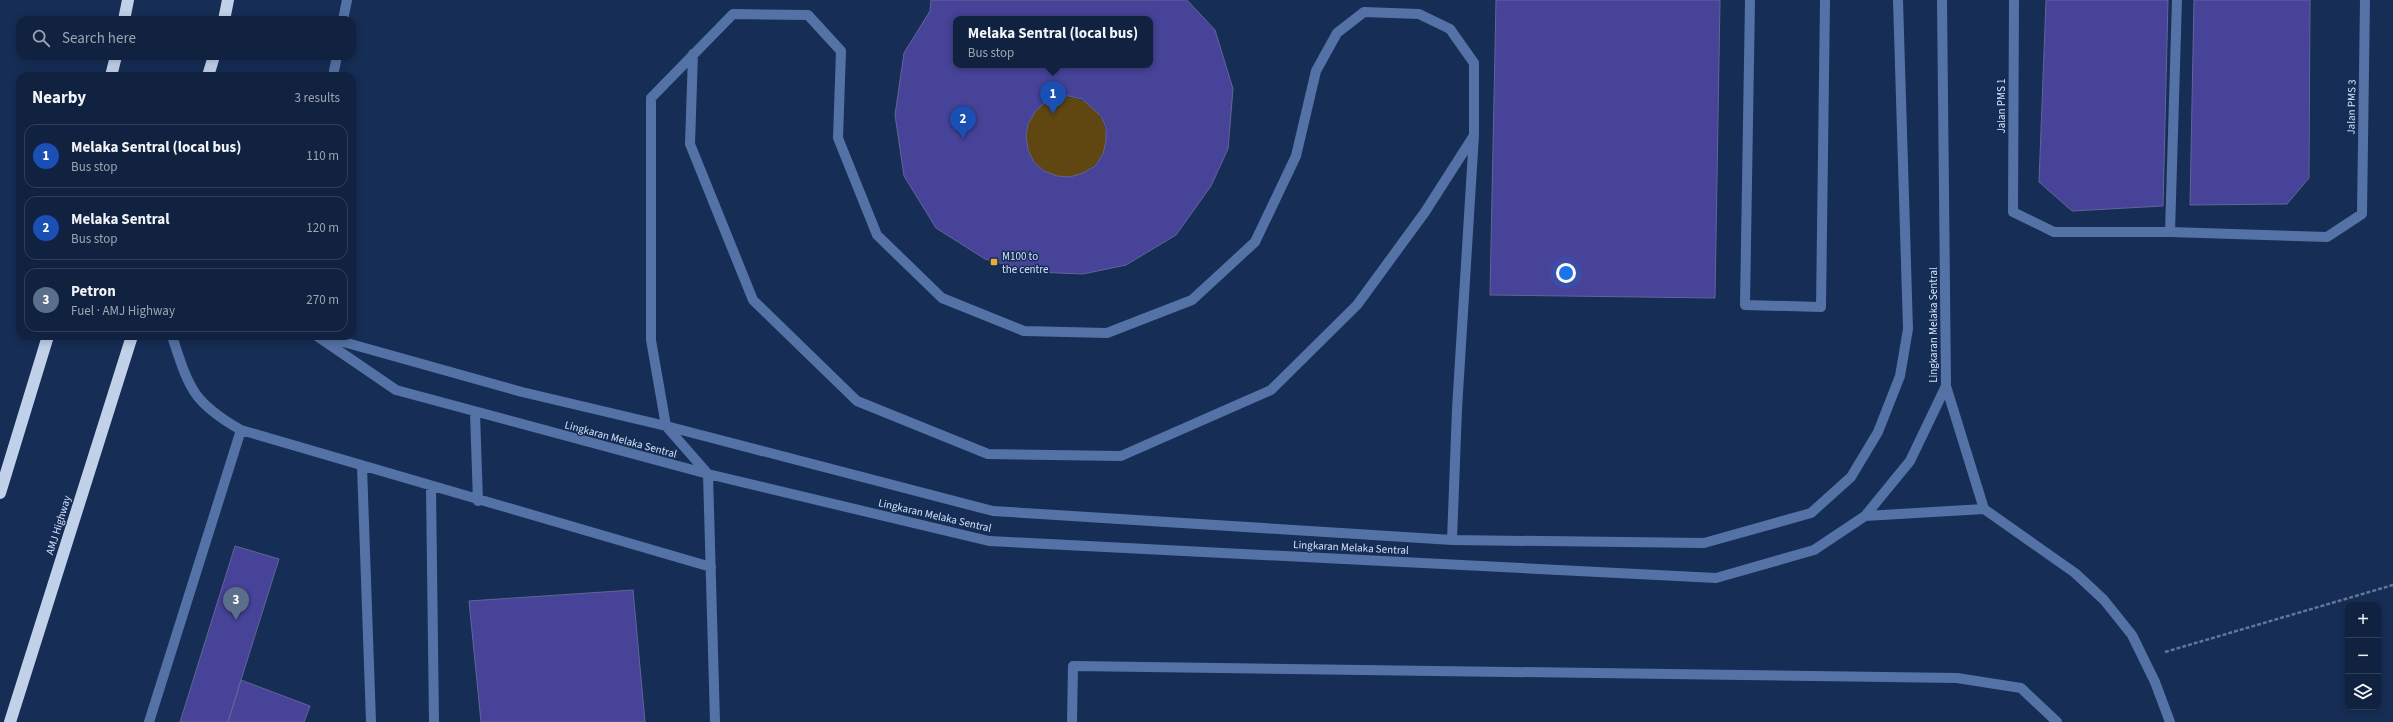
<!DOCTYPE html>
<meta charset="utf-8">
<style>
body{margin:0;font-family:"Source Sans 3",sans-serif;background:#192a47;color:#f1f3f6}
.controls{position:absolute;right:12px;bottom:12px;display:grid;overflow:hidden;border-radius:8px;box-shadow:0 2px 10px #0003}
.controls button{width:36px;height:36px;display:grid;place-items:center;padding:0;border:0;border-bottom:1px solid #303f59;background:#102240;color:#f1f3f6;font:20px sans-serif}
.you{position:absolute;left:1566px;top:273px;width:14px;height:14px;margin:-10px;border:3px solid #fff;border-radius:50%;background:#1a73e8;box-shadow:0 0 0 6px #1a73e833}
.badge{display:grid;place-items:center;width:26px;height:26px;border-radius:50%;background:#ea580c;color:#fff;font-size:13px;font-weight:700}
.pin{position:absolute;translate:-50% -33px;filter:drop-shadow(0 1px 2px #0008)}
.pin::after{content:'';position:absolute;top:21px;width:14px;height:12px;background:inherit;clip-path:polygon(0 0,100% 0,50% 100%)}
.popup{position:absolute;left:953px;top:16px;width:200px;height:52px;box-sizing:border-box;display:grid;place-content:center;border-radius:8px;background:#102240;filter:drop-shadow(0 1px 3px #0005);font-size:13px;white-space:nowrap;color:#9ca4b1}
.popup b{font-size:15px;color:#f1f3f6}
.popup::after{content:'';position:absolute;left:50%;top:100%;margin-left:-8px;border:8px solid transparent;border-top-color:#102240}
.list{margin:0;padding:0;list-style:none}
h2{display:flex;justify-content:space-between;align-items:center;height:52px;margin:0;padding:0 16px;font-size:17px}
h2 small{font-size:13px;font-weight:400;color:#9ca4b1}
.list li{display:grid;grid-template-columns:26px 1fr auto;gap:12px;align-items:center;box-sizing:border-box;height:64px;margin:0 8px 8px;padding:0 8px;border:1px solid #303f59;border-radius:12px}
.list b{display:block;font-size:15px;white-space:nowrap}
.list p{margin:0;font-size:13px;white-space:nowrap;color:#9ca4b1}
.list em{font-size:13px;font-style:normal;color:#9ca4b1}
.icon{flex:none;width:22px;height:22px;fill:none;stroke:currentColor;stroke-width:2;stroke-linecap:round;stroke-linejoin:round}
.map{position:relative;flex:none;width:2393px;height:722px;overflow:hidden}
.search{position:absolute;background:#102240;box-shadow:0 2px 10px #0003;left:16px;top:16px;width:340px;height:44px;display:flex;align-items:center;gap:10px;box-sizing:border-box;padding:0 14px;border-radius:12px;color:#9ca4b1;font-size:15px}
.panel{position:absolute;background:#102240;box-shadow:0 2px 10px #0003;left:16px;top:72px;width:340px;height:268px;border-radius:12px}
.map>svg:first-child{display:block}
.green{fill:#604610}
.building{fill:#464398;stroke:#626597;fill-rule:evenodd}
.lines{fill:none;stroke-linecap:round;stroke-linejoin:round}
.path{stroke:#627698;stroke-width:2.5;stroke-dasharray:4 2;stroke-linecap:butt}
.minor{stroke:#5472a5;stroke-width:10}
.highway{stroke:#c1d1ea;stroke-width:12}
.poi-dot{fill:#e6ac36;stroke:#162d55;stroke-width:1.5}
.labels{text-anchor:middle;stroke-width:3;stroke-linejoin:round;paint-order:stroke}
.street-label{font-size:11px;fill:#d2e2fc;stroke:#162d55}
.poi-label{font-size:11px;fill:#d2e2fc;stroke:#162d55;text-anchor:start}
</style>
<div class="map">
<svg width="2393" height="722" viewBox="0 0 2393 722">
<rect width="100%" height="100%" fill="#162d55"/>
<path class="green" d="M1026 137a40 40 0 1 1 80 0a40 40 0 1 1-80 0Z"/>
<path class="building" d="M931,0H1187L1215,30L1233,89L1228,149L1211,186L1176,235L1126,265L1083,274L1035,272L985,259L936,228L904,176L895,115L904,53L930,11ZM956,19H1150V65H956ZM1069,96L1082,99L1101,116L1106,128V141L1103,154L1095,166L1083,173L1070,177L1057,176L1044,171L1034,162L1028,150L1026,136L1028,124L1035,112L1044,103L1056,97Z
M1496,0H1720L1715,298L1490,295Z
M2046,0H2168L2163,206L2072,211L2039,182Z
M2194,0H2310L2309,178L2287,204L2190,205Z
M235,546L279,559L241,680L228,722H180Z
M633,590L645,722H481L469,601Z
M241,680L310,706L304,722H228Z"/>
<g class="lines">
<path class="path" d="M2165,652L2393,585"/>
<path class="minor" d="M1750,0L1745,305L1821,307L1825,0
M2014,0L2013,212L2054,232H2170L2327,237L2362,214L2365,0
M343,20L347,0
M693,54L690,144L753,300L857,401L988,454L1121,456L1271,390L1357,305L1425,212L1473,137
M333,76L337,56
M2170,232L2177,0
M317,336L396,390L708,474L989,541L1716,578L1814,550L1865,516L1910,461L1946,386L1942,0
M322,336L522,392L666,426L993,511L1452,540L1704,543L1811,513L1851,477L1878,432L1900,376L1908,329L1898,0
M1946,386L1984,509L2075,573L2104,600L2132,635L2155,682L2170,722
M475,413L478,501
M241,430L711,567
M362,466L371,722
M431,487L434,722
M1865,516L1984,509
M149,722L241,430C192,402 189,388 172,336
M715,722L708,474L666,426L651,340V98L733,14L808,15L841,51L838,138L877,235L942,298L1024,331L1107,333L1192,300L1255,242L1296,156L1316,71L1337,33L1364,12L1419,14L1450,29L1474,63V135L1457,409L1452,540
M1072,722L1073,666L1957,678L2021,688L2057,722"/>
<path class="highway" d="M124,20L128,0
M224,20L228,0
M111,76L116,56
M208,76L214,56
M0,493L48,336
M10,722L132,336"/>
</g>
<rect class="poi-dot" x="990" y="258" width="8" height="8" rx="2"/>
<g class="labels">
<g class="street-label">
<text transform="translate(2001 106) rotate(-90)" y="4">Jalan PMS 1</text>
<text transform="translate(2351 107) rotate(-89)" y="4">Jalan PMS 3</text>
<text transform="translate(1933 325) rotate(-90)" y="4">Lingkaran Melaka Sentral</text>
<text transform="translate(621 439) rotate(15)" y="4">Lingkaran Melaka Sentral</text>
<text transform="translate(935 515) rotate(13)" y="4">Lingkaran Melaka Sentral</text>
<text transform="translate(58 525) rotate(-73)" y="4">AMJ Highway</text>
<text transform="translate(1351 547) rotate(3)" y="4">Lingkaran Melaka Sentral</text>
</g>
<g class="poi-label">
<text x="1002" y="260">M100 to<tspan x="1002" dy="13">the centre</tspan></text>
</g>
</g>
</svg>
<div class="controls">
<button>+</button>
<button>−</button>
<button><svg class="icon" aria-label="layers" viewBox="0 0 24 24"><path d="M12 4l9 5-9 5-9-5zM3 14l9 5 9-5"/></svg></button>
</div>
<div class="you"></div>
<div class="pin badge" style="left:1053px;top:114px;background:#1a4fb4">1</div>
<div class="popup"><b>Melaka Sentral (local bus)</b>Bus stop</div>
<div class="pin badge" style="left:963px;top:139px;background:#1a4fb4">2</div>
<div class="pin badge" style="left:236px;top:620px;background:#5c6f8a">3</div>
<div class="search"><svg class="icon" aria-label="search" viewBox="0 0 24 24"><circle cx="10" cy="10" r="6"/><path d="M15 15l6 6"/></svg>Search here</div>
<section class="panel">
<h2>Nearby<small>3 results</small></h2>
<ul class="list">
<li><span class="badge" style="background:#1a4fb4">1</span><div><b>Melaka Sentral (local bus)</b><p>Bus stop</p></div><em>110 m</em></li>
<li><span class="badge" style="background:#1a4fb4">2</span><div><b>Melaka Sentral</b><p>Bus stop</p></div><em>120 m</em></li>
<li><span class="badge" style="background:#5c6f8a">3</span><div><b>Petron</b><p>Fuel · AMJ Highway</p></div><em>270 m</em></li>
</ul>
</section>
</div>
